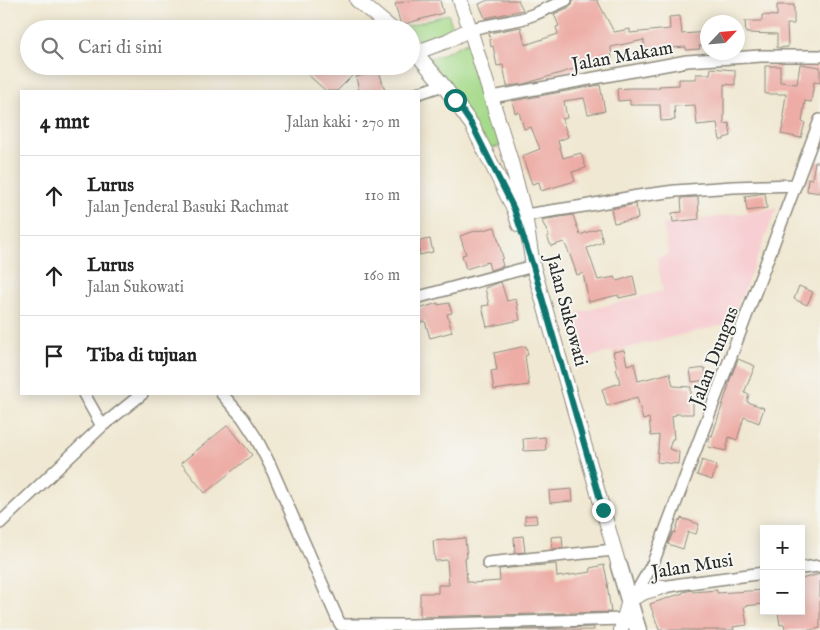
<!DOCTYPE html>
<html lang="id">
<meta charset="utf-8">
<style>
body{margin:0;font-family:"IM FELL English",serif;background:#f6f6f6;color:#222}
.controls{position:absolute;right:15px;bottom:15px;display:grid;overflow:hidden;border-radius:0px;box-shadow:0 2px 12px #0003}
.controls button{width:45px;height:45px;display:grid;place-items:center;padding:0;border:0;border-bottom:1px solid #e0e0e0;background:#fff;color:#222;font:25px sans-serif}
.compass{position:absolute;left:700px;top:15px;width:45px;height:45px;border-radius:50%;background:#fff;box-shadow:0 2px 12px #0003;rotate:64deg}
.stop{position:absolute;width:15px;height:15px;margin:-11px;border:4px solid #0f766e;border-radius:50%;background:#fff}
.stop.end{background:#0f766e;border-color:#fff;box-shadow:0 1px 5px #0008}
.list{margin:0;padding:0;list-style:none}
h2{display:flex;justify-content:space-between;align-items:center;height:65px;margin:0;padding:0 20px;font-size:21px}
h2 small{font-size:16px;font-weight:400;color:#767676}
.list li{display:grid;grid-template-columns:32px 1fr auto;gap:15px;align-items:center;box-sizing:border-box;height:80px;padding:0 20px;border-top:1px solid #e0e0e0}
.list b{display:block;font-size:19px;white-space:nowrap}
.list p{margin:0;font-size:16px;white-space:nowrap;color:#767676}
.list em{font-size:16px;font-style:normal;color:#767676}
.icon{flex:none;width:28px;height:28px;fill:none;stroke:currentColor;stroke-width:2;stroke-linecap:round;stroke-linejoin:round}
.map{position:relative;flex:none;width:820px;height:630px;overflow:hidden}
.search{position:absolute;background:#fff;box-shadow:0 2px 12px #0003;left:20px;top:20px;width:400px;height:55px;display:flex;align-items:center;gap:12px;box-sizing:border-box;padding:0 18px;border-radius:28px;color:#767676;font-size:19px}
.panel{position:absolute;background:#fff;box-shadow:0 2px 12px #0003;left:20px;top:90px;width:400px;height:305px;border-radius:0px}
.map>svg:first-child{display:block}
.built{fill:#f7cfd3}
.green{fill:#a5da8a;stroke:#68825a}
.building{fill:#edada6}
.lines{fill:none;stroke-linecap:round;stroke-linejoin:round}
.minor-casing{stroke:#8e8a7e;stroke-width:14}
.major-casing{stroke:#8e8a7e;stroke-width:16}
.highway-casing{stroke:#8e8a7e;stroke-width:19}
.minor{stroke:#fff;stroke-width:11}
.major{stroke:#fff;stroke-width:14}
.highway{stroke:#fff;stroke-width:16}
.route{stroke:#0f766e;stroke-width:6}
.labels{text-anchor:middle;stroke-width:4;stroke-linejoin:round;paint-order:stroke}
.street-label{font-size:19px;fill:#2b2b2b;stroke:#f6f6f2}
</style>
<div class="map">
<svg width="820" height="630" viewBox="0 0 820 630">
<rect width="100%" height="100%" fill="#f6f6f2"/>
<filter id="ink" filterUnits="userSpaceOnUse"><feTurbulence type="fractalNoise" baseFrequency=".02" numOctaves="2"/><feDisplacementMap in="SourceGraphic" scale="10" xChannelSelector="R" yChannelSelector="G"/><feConvolveMatrix kernelMatrix="1 2 1 2 8 2 1 2 1" color-interpolation-filters="sRGB"/></filter>
<filter id="wash" filterUnits="userSpaceOnUse"><feTurbulence type="fractalNoise" baseFrequency=".0096" numOctaves="4" result="noise"/><feDisplacementMap in="SourceGraphic" scale="20" xChannelSelector="R" yChannelSelector="G"/><feGaussianBlur stdDeviation="1.12" result="paint"/><feColorMatrix in="noise" values="0 0 0 0 0 0 0 0 0 0 0 0 0 0 0 0 0 1.4 0 .05"/><feComposite in="paint" operator="in"/></filter>
<g filter="url(#wash)">
<rect width="100%" height="100%" fill="#f0e8d2"/>
<path class="built" d="M777,208L731,323L585,358L573,314L663,291L657,259L669,254L663,225Z"/>
<path class="green" d="M448,14L453,28L448,34L421,44L413,43L411,41V29H402L401,28Z
M467,42L478,69L501,146L489,149L429,58L439,56Z"/>
<g id="blocks">
<path class="building" d="M412,0H440L443,13L401,25L395,4Z
M488,0H518L523,10L485,18L479,4Z
M573,0H597L614,32L630,29V33L670,29L669,17L680,16L682,34L708,32V45L699,46L700,49L686,50V47L658,49V52L645,54L644,40L611,47L612,60L597,62L524,84L507,86L503,65L497,66L493,46L491,47L489,33L521,27L525,45L558,34L556,27L559,26L554,14L570,7L572,4Z
M777,5H794V24H787L788,47L777,48V34L746,33L745,21H762V15L777,16Z
M800,64L820,67V83L814,82L811,102L805,101L802,122L805,123L801,138L781,134L785,117L783,116L786,94H765V66H780V82L797,84Z
M311,66H341L352,76L337,91H326L305,72Z
M711,68L735,70V85L724,84V124L729,123L731,136L724,138V140H720L717,123L697,125L695,105L674,106L675,120L661,121L660,105H630V100L618,101L617,89L630,88H659V86L679,85V79H696V74H710Z
M379,71L385,91H359L356,77Z
M600,85L605,111L588,114L584,98L564,101L567,118L562,119L568,137L558,141L563,158L581,153L586,168L572,172L575,181L541,191L539,182L532,184L522,156L540,149L531,127L524,129L519,112L515,113L512,101Z
M815,162H820V193L807,191L808,178L812,179Z
M765,193L767,208L747,211L745,196Z
M698,197L699,219L673,222L672,213L682,212L681,198Z
M636,204L638,219L614,223L611,209Z
M573,215L580,235L599,228L603,242L587,248L598,280L615,277L617,281L633,276L637,294L619,298L618,295L589,302L583,273L577,275L570,255L564,242L551,246L547,236H549L542,221L548,219Z
M495,227L503,258L501,259L503,266L490,270L488,262L466,269L462,255L466,254L460,236L478,230L479,231Z
M430,239L433,252L419,255V241Z
M501,282L507,301L516,299L520,320L487,327L482,306L489,305L485,288Z
M799,286L813,292L807,305L794,299Z
M438,303V305L449,303L452,313L447,314L452,332L430,338L425,321L419,323V309Z
M526,346L528,355L525,356L529,385L494,390L491,371L497,370L494,353Z
M624,350L627,365L634,363L638,381L670,373L673,386L691,387V400H693V414H675L676,415L672,416L674,439H672L669,449L679,452L678,464L657,462L659,435L651,436L649,418L643,420L637,397L607,406L602,389L620,383L616,368H617L613,352Z
M738,359L755,366L744,393L749,394L747,402L764,408L759,423L744,417L737,440L729,437L726,451L708,447L710,435L712,436L729,385H728Z
M705,368L706,380L692,382L690,370Z
M228,425L252,455L205,493L181,463Z
M545,437L546,450L524,451L523,439Z
M702,460L717,465L712,480L697,475Z
M572,489L573,501L550,503L549,491Z
M536,515L537,523L525,524V516Z
M681,518L699,524L696,534L688,532L683,549L668,544L673,532L675,533L679,520L680,521Z
M523,536L525,552L515,553L514,537Z
M562,536L563,548L552,549L551,537Z
M465,538L467,558H465L467,582H472V583L500,581L499,569L556,564L557,577L591,572L590,568L604,565L608,584H607L611,612L420,617V593H438V585H449L447,560L435,561L433,541Z
M820,574V628L813,630H785L784,624L780,625L778,611H801V579Z
M692,590L693,592L717,590V593L764,590V604L744,606L747,625L733,627L734,630H659L650,604L683,593V592Z
M594,627V630H500Z"/>
</g>
</g>
<g filter="url(#ink)">
<use href="#blocks" fill-opacity="0" stroke="#8e8a7e" stroke-width="1"/>
<g class="lines">
<defs>
<path id="minor" d="M470,29L521,19L535,14L566,0
M419,93L443,85
M492,97L687,61L761,56H820
M525,215L584,206L638,196L675,191L733,187L796,185
M419,297L533,266
M84,394L102,426
M222,394L243,418L256,438L270,465L338,620L341,625H412L624,619
M0,523L102,426L142,394
M488,563L614,550
M801,568L820,566
M663,587L681,584L764,573
M630,599L640,586L653,563L820,120"/>
<path id="major" d="M357,0L392,29
M460,0L470,29L510,158L525,215L533,266L619,566
M411,47L443,85L472,125L514,209L519,225
M417,52L447,41L470,29
M629,600L645,592L663,587
M621,630L629,600"/>
<path id="highway" d="M619,566L629,600
M630,604L638,630"/>
</defs>
<use href="#minor" class="minor-casing"/>
<use href="#major" class="major-casing"/>
<use href="#highway" class="highway-casing"/>
<use href="#minor" class="minor"/>
<use href="#major" class="major"/>
<use href="#highway" class="highway"/>
</g>
</g>
<g class="lines" filter="url(#ink)">
<path class="route" d="M455,100L472,125L514,209L533,266L603,510"/>
</g>
<g class="labels">
<g class="street-label">
<text transform="translate(622 55) rotate(-10)" y="7">Jalan Makam</text>
<text transform="translate(568 310) rotate(75)" y="7">Jalan Sukowati</text>
<text transform="translate(713 356) rotate(-69)" y="7">Jalan Dungus</text>
<text transform="translate(692 565) rotate(-9)" y="7">Jalan Musi</text>
</g>
</g>
</svg>
<div class="controls">
<button>+</button>
<button>−</button>
</div>
<svg class="compass" viewBox="-18 -18 36 36"><path d="M0-13l5 13h-10z" fill="#e53935"/><path d="M0 13l5-13h-10z" fill="#767676"/></svg>
<div class="stop" style="left:455px;top:100px"></div>
<div class="stop end" style="left:603px;top:510px"></div>
<div class="search"><svg class="icon" aria-label="search" viewBox="0 0 24 24"><circle cx="10" cy="10" r="6"/><path d="M15 15l6 6"/></svg>Cari di sini</div>
<section class="panel">
<h2>4 mnt<small>Jalan kaki · 270 m</small></h2>
<ul class="list">
<li><svg class="icon" aria-label="ahead" viewBox="0 0 24 24"><path d="M12 20V5M6 11l6-6 6 6"/></svg><div><b>Lurus</b><p>Jalan Jenderal Basuki Rachmat</p></div><em>110 m</em></li>
<li><svg class="icon" aria-label="ahead" viewBox="0 0 24 24"><path d="M12 20V5M6 11l6-6 6 6"/></svg><div><b>Lurus</b><p>Jalan Sukowati</p></div><em>160 m</em></li>
<li><svg class="icon" aria-label="arrive" viewBox="0 0 24 24"><path d="M6 21V4h12l-3 4 3 4H6"/></svg><div><b>Tiba di tujuan</b></div></li>
</ul>
</section>
</div>
